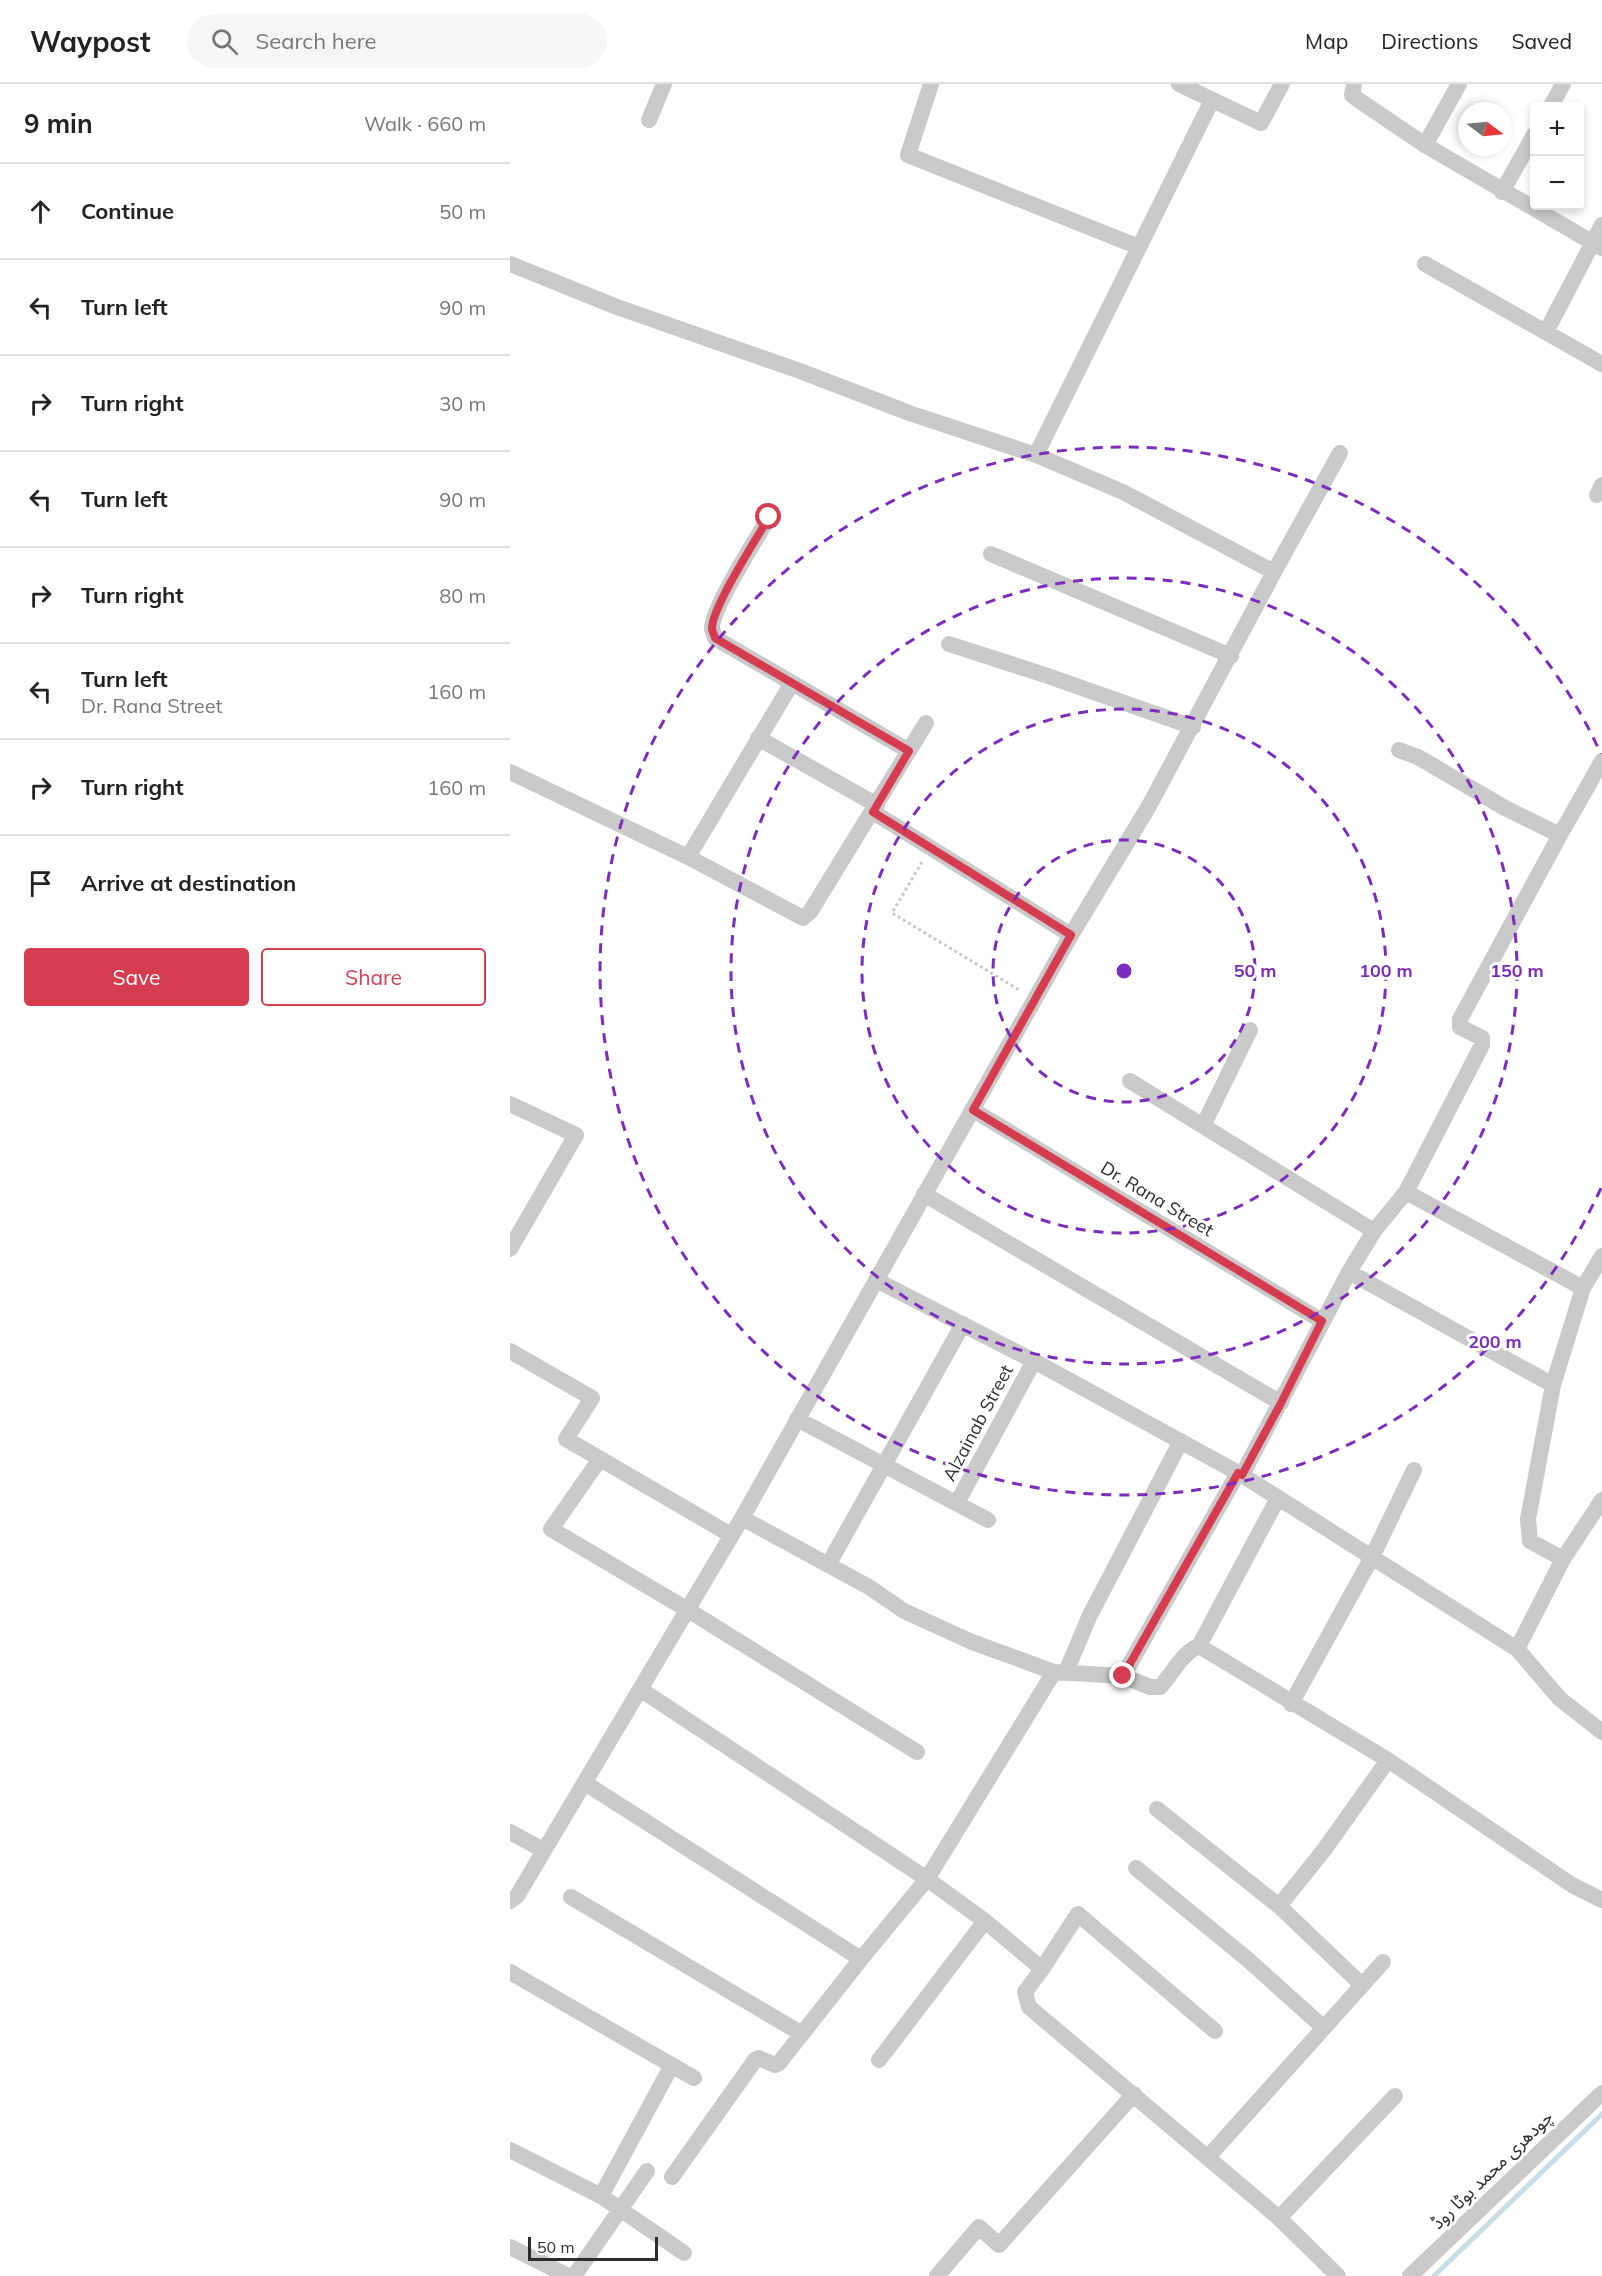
<!DOCTYPE html>
<meta charset="utf-8">
<style>
body{margin:0;font-family:Mulish,"Noto Sans Arabic",sans-serif;background:#f6f6f6;color:#222}
.controls{position:absolute;right:18px;top:18px;display:grid;overflow:hidden;border-radius:6px;box-shadow:0 3px 9px #0003}
.controls button{width:54px;height:54px;display:grid;place-items:center;padding:0;border:0;border-bottom:2px solid #e0e0e0;background:#fff;color:#222;font:30px sans-serif}
.compass{position:absolute;left:948px;top:18px;width:54px;height:54px;border-radius:50%;background:#fff;box-shadow:0 3px 9px #0003;rotate:106deg}
.scale{position:absolute;left:18px;bottom:15px;width:130px;box-sizing:border-box;padding-left:6px;border:3px solid #2c2c2c;border-top:0;font-size:16px;line-height:21px;white-space:nowrap;color:#2c2c2c;-webkit-text-stroke:4px #fff;paint-order:stroke}
.stop{position:absolute;width:18px;height:18px;margin:-14px;border:4px solid #d53c50;border-radius:50%;background:#fff}
.stop.end{background:#d53c50;border-color:#fff;box-shadow:0 2px 6px #0008}
.list{margin:0;padding:0;list-style:none}
h2{display:flex;justify-content:space-between;align-items:center;height:78px;margin:0;padding:0 24px;font-size:26px}
h2 small{font-size:20px;font-weight:400;color:#767676}
.list li{display:grid;grid-template-columns:39px 1fr auto;gap:18px;align-items:center;box-sizing:border-box;height:96px;padding:0 24px;border-top:2px solid #e0e0e0}
.list b{display:block;font-size:22px;white-space:nowrap}
.list p{margin:0;font-size:20px;white-space:nowrap;color:#767676}
.list em{font-size:20px;font-style:normal;color:#767676}
.actions{display:flex;gap:12px;padding:18px 24px}
.actions a{flex:1;padding:14px 0;border:2px solid #d53c50;border-radius:6px;text-align:center;font-size:21px;color:#d53c50}
.actions .main{background:#d53c50;color:#fff}
.icon{flex:none;width:33px;height:33px;fill:none;stroke:currentColor;stroke-width:2;stroke-linecap:round;stroke-linejoin:round}
.map{position:relative;flex:none;width:1092px;height:2192px;overflow:hidden}
header{display:flex;align-items:center;gap:36px;box-sizing:border-box;height:84px;padding:0 30px;background:#fff;border-bottom:2px solid #e0e0e0}
header strong{font-size:28px}
nav{display:flex;gap:33px;margin-inline-start:auto;font-size:21px}
.search{width:420px;height:54px;background:#f6f6f6;display:flex;align-items:center;gap:15px;box-sizing:border-box;padding:0 21px;border-radius:33px;color:#767676;font-size:22px}
main{display:flex}
aside{flex:1;background:#fff}
.map>svg:first-child{display:block}
.lines{fill:none;stroke-linecap:round;stroke-linejoin:round}
.stream{stroke:#c8dde7;stroke-width:5}
.path{stroke:#c9c9c9;stroke-width:3;stroke-dasharray:3 3;stroke-linecap:butt}
.minor{stroke:#c9c9c9;stroke-width:16}
.route{stroke:#d53c50;stroke-width:8}
.ring{fill:none;stroke:#7b2cbf;stroke-width:3;stroke-dasharray:10 8}
.labels{text-anchor:middle;stroke-width:6;stroke-linejoin:round;paint-order:stroke}
.street-label{font-size:18px;fill:#2c2c2c;stroke:#fff}
.centre{fill:#7b2cbf;stroke:#fff;stroke-width:3}
.ring-label{font-size:18px;text-anchor:middle;font-weight:bold;fill:#7b2cbf;stroke:#fff;stroke-width:6;stroke-linejoin:round;paint-order:stroke}
</style>
<header>
<strong>Waypost</strong>
<div class="search"><svg class="icon" aria-label="search" viewBox="0 0 24 24"><circle cx="10" cy="10" r="6"/><path d="M15 15l6 6"/></svg>Search here</div>
<nav><a>Map</a><a>Directions</a><a>Saved</a></nav>
</header>
<main>
<aside>
<h2>9 min<small>Walk · 660 m</small></h2>
<ul class="list">
<li><svg class="icon" aria-label="ahead" viewBox="0 0 24 24"><path d="M12 20V5M6 11l6-6 6 6"/></svg><div><b>Continue</b></div><em>50 m</em></li>
<li><svg class="icon" aria-label="left" viewBox="0 0 24 24"><path d="M17 20v-9H6M10 6l-5 5 5 5"/></svg><div><b>Turn left</b></div><em>90 m</em></li>
<li><svg class="icon" aria-label="right" viewBox="0 0 24 24"><path d="M7 20v-9h11M14 6l5 5-5 5"/></svg><div><b>Turn right</b></div><em>30 m</em></li>
<li><svg class="icon" aria-label="left" viewBox="0 0 24 24"><path d="M17 20v-9H6M10 6l-5 5 5 5"/></svg><div><b>Turn left</b></div><em>90 m</em></li>
<li><svg class="icon" aria-label="right" viewBox="0 0 24 24"><path d="M7 20v-9h11M14 6l5 5-5 5"/></svg><div><b>Turn right</b></div><em>80 m</em></li>
<li><svg class="icon" aria-label="left" viewBox="0 0 24 24"><path d="M17 20v-9H6M10 6l-5 5 5 5"/></svg><div><b>Turn left</b><p>Dr. Rana Street</p></div><em>160 m</em></li>
<li><svg class="icon" aria-label="right" viewBox="0 0 24 24"><path d="M7 20v-9h11M14 6l5 5-5 5"/></svg><div><b>Turn right</b></div><em>160 m</em></li>
<li><svg class="icon" aria-label="arrive" viewBox="0 0 24 24"><path d="M6 21V4h12l-3 4 3 4H6"/></svg><div><b>Arrive at destination</b></div></li>
</ul>
<div class="actions"><a class="main">Save</a><a>Share</a></div>
</aside>
<div class="map">
<svg width="1092" height="2192" viewBox="0 0 1092 2192">
<rect width="100%" height="100%" fill="#fff"/>
<g class="lines">
<path class="stream" d="M924,2192L1092,2030"/>
<path class="path" d="M412,778L382,829L511,907"/>
<path class="minor" d="M421,0L398,71L629,163
M669,0L751,39L772,0
M844,0L842,11L847,15L915,61L1092,164
M1041,22L1053,0
M139,36L154,0
M915,61L949,0
M992,108L1024,51
M0,180L107,223L290,287L402,330L526,371L613,408L764,488
M915,180L1092,280
M1036,248L1092,141
M526,371L702,16
M1087,411L1092,401
M259,433C247,454 201,525 202,545C202,546 205,553 205,554L399,667
M481,470L721,572
M439,560L535,591L683,643
M248,654L367,721
M889,666L908,673L995,724L1050,751
M0,688L178,773L293,834L300,828L416,639
M363,728L561,851
M178,773L282,599
M620,997L864,1147
M0,1020L66,1051L0,1165
M463,1026L812,1237
M693,1042L740,946
M896,1108L1073,1204
M414,1110L771,1319
M839,1188L1043,1301
M366,1196L524,1277L732,1391L1007,1565L1050,1615L1092,1648
M0,1267L82,1314L56,1355L221,1451
M287,1335L478,1436
M90,1375L41,1445L178,1526L407,1668
M732,1391L839,1188L864,1147L896,1108L972,961V954L950,943V935L1050,751L1092,677
M447,1419L524,1277
M232,1434L359,1503L394,1527L462,1558L544,1588L613,1592L640,1603H650C662,1590 673,1568 689,1562L878,1676L1062,1801L1092,1816
M1053,1475L1020,1457L1018,1435L1043,1301L1073,1204L1092,1172
M318,1481L453,1240
M689,1562L768,1414
M1007,1565L1053,1475L1092,1416
M556,1588L579,1533L671,1357
M613,1592L728,1389
M130,1605L417,1795L475,1837L532,1885L515,1908L519,1923L769,2134L828,2192
M781,1620L862,1473L904,1386
M75,1699L351,1875
M647,1725L769,1822L852,1901
M0,1748L33,1766
M626,1784L736,1874L814,1944
M61,1813L292,1950
M0,1817L7,1812L232,1434L561,851L639,722L764,488L830,369
M769,1822L814,1766L878,1676
M532,1885L568,1830L705,1947
M0,1888L184,1994
M369,1976L475,1837
M0,2066L91,2112L174,2169
M698,2073L873,1878
M162,2093L245,1976L249,1974L265,1981L269,1979L351,1875L417,1795L544,1588
M91,2112L162,1981
M769,2134L885,2012
M0,2163L58,2192
M64,2192L137,2087
M427,2192L469,2143L489,2161L624,2010
M900,2192L1092,2009"/>
</g>
<g class="lines">
<path class="route" d="M259,433C247,454 201,525 202,545C202,546 205,553 205,554L399,667L363,728L561,851L463,1026L812,1237L771,1319L732,1391L728,1389L613,1592"/>
</g>
<g class="ring">
<circle cx="614" cy="887" r="131"/>
<circle cx="614" cy="887" r="262"/>
<circle cx="614" cy="887" r="393"/>
<path d="M1091 1104A524 524 0 1 1 1091 670"/>
</g>
<g class="labels">
<g class="street-label">
<text transform="translate(647 1115) rotate(31)" y="6">Dr. Rana Street</text>
<text transform="translate(468 1339) rotate(-62)" y="6">Alzainab Street</text>
<text transform="translate(982 2086) rotate(-44)" y="6">چودھری محمد بوٹا روڈ</text>
</g>
</g>
<circle cx="614" cy="887" r="9" class="centre"/>
<g class="ring-label">
<text x="745" y="893">50 m</text>
<text x="876" y="893">100 m</text>
<text x="1007" y="893">150 m</text>
<text x="985" y="1264">200 m</text>
</g>
</svg>
<div class="controls">
<button>+</button>
<button>−</button>
</div>
<svg class="compass" viewBox="-18 -18 36 36"><path d="M0-13l5 13h-10z" fill="#e53935"/><path d="M0 13l5-13h-10z" fill="#767676"/></svg>
<div class="scale">50 m</div>
<div class="stop" style="left:259px;top:433px"></div>
<div class="stop end" style="left:613px;top:1592px"></div>
</div>
</main>
